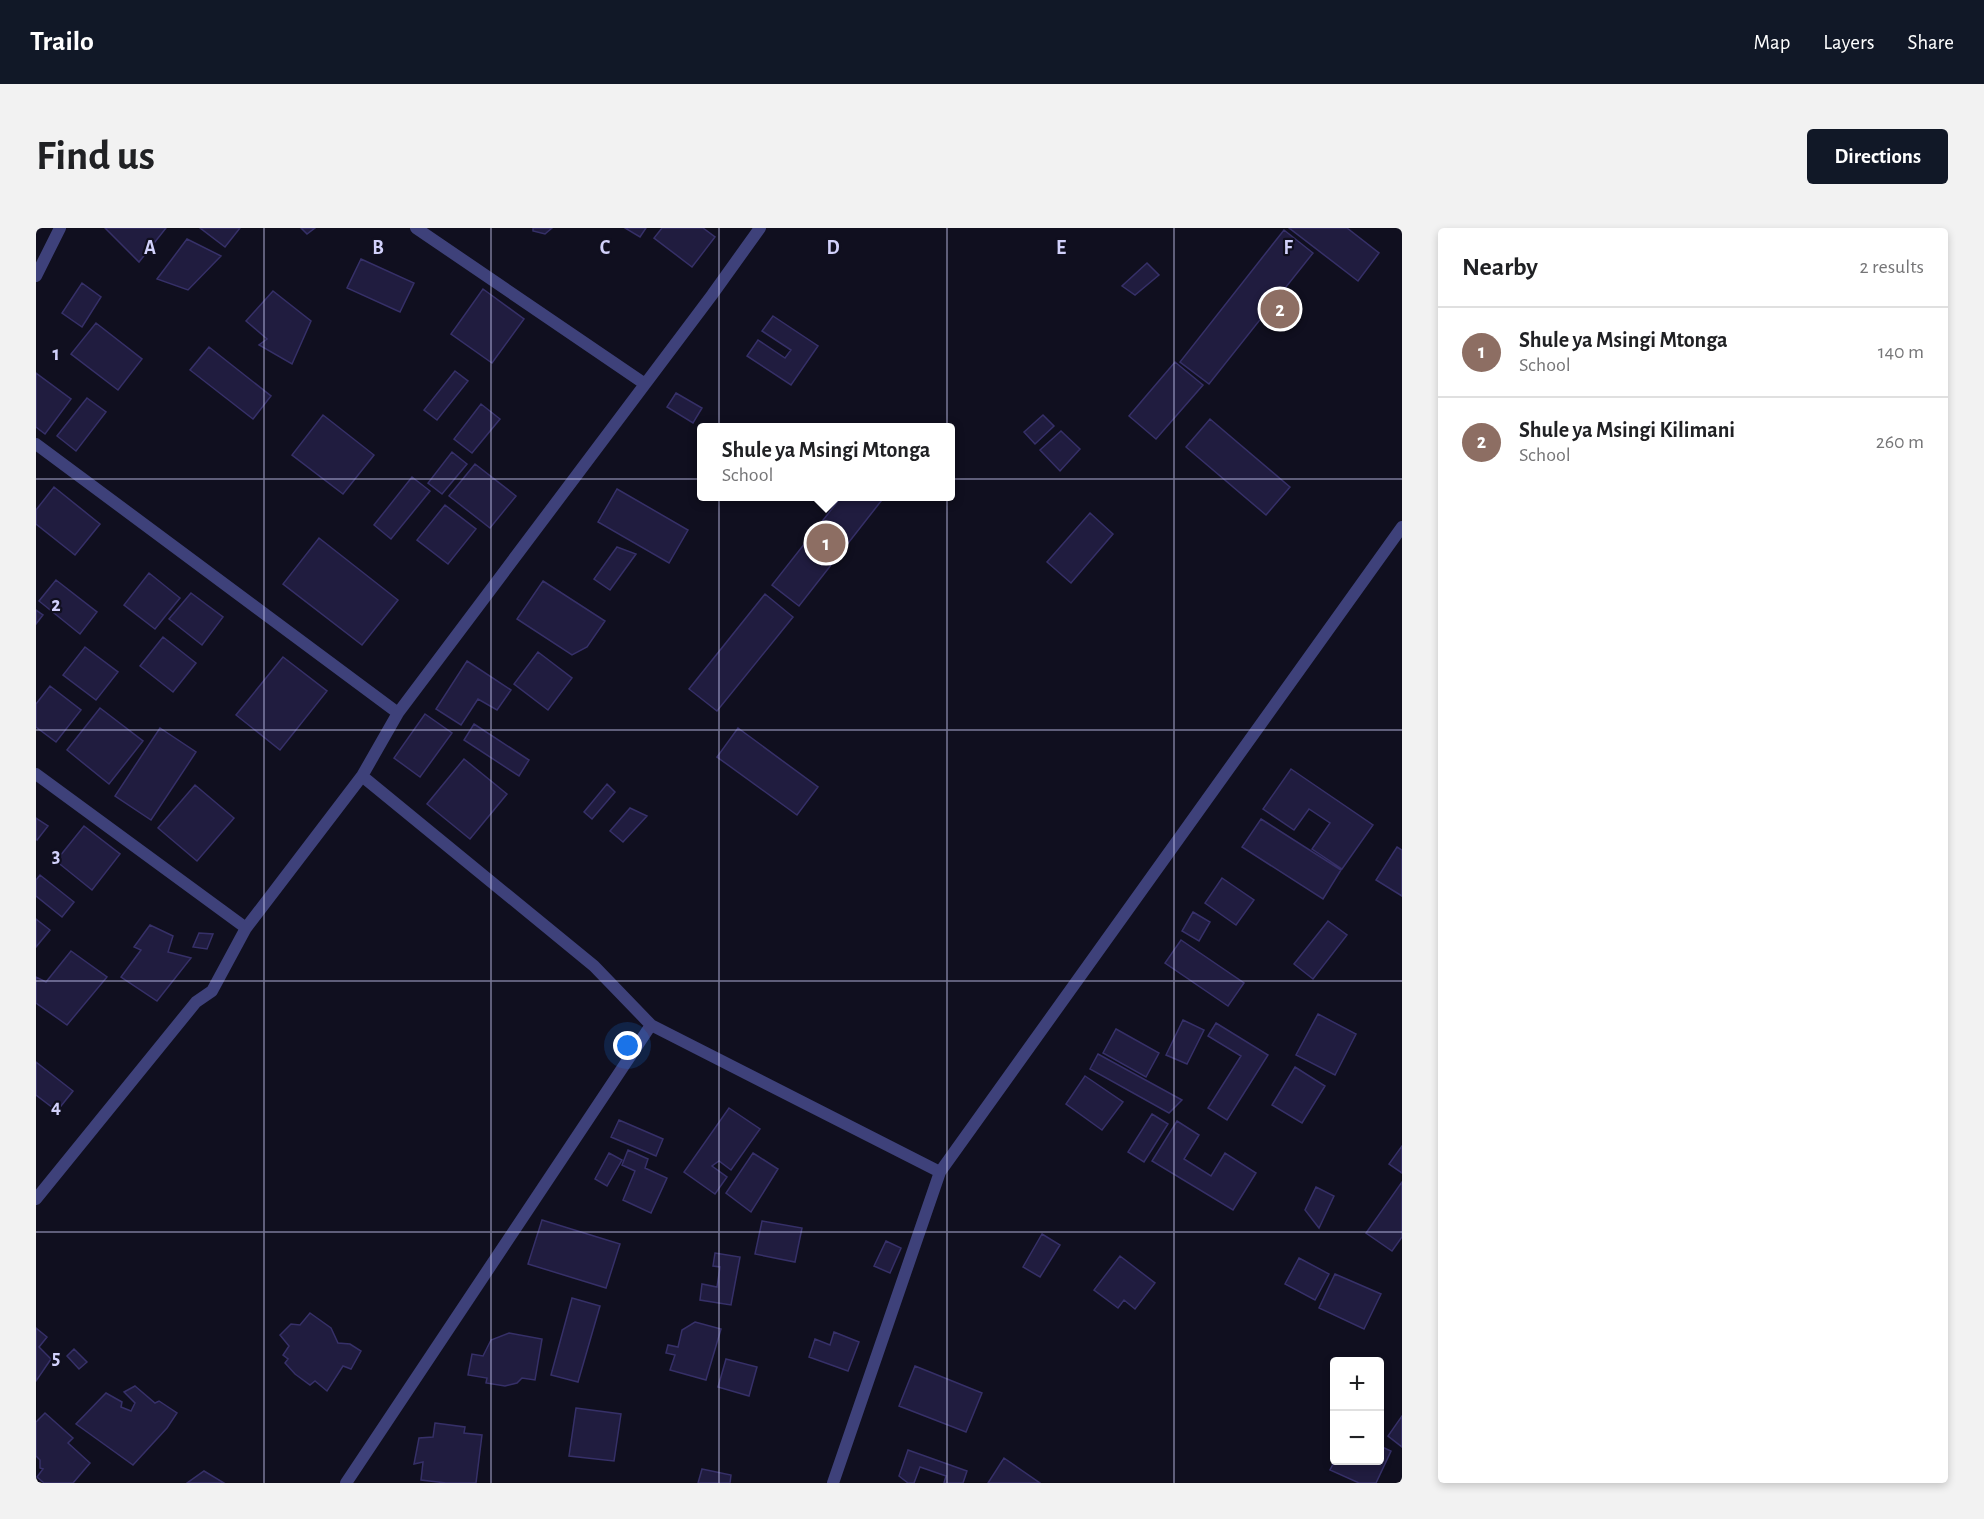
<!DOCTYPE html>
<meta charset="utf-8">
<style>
body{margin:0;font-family:"Alegreya Sans",sans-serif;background:#f2f2f2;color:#202124}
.controls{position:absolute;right:18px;bottom:18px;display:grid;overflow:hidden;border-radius:6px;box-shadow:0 3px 9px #0003}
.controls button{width:54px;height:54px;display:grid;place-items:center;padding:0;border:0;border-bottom:2px solid #e0e0e0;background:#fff;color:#202124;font:30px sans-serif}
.you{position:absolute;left:592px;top:818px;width:21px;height:21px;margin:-15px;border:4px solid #fff;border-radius:50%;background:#1a73e8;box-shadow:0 0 0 9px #1a73e833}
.badge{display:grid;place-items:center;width:39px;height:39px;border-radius:50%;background:#111827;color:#fff;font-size:20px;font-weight:700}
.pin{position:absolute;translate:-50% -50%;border:3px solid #fff;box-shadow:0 2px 6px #0006}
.popup{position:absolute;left:661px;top:195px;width:258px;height:78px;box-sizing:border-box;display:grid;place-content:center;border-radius:6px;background:#fff;filter:drop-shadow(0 2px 4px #0005);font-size:20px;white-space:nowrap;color:#757577}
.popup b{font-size:22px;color:#202124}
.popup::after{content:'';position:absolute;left:50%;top:100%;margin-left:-12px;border:12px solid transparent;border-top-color:#fff}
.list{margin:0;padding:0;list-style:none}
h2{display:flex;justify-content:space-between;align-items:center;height:78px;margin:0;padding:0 24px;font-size:26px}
h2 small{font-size:20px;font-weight:400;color:#757577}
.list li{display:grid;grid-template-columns:39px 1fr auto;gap:18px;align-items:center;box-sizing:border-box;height:90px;padding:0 24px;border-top:2px solid #e0e0e0}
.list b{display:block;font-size:22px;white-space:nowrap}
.list p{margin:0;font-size:20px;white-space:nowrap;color:#757577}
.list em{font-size:20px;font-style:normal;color:#757577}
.map{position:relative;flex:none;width:1366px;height:1255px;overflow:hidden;border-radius:6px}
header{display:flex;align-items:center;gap:36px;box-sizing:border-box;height:84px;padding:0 30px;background:#111827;color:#fff}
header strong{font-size:28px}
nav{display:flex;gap:33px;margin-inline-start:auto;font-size:21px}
.intro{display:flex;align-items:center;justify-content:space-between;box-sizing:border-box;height:144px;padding:0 36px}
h1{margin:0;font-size:42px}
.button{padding:15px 27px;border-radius:6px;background:#111827;color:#fff;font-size:21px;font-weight:700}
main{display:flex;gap:36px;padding:0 36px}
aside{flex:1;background:#fff;border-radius:6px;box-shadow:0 3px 9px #0003}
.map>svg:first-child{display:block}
.building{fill:#201c3f;stroke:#363068;stroke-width:1.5}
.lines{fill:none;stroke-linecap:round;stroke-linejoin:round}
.street{stroke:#3e417a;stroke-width:12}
.grid{fill:none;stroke:#d2d1fb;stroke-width:1.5;stroke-opacity:0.55}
.grid-label{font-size:20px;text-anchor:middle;font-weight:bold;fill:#d2d1fb;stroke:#100f1f;stroke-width:4.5;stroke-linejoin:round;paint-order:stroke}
</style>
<header>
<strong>Trailo</strong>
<nav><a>Map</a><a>Layers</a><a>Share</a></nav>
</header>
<div class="intro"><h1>Find us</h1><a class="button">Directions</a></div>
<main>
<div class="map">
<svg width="1366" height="1255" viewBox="0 0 1366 1255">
<rect width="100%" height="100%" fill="#100f1f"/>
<path class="building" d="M69,0H130L103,34Z
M164,0H204L189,19Z
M265,0H279L271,6Z
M497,0H516L509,6L497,3Z
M589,0H610L604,9Z
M626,0H667L679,9L656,39L618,10Z
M1253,0H1311L1343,25L1322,53Z
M1248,2L1277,25L1173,156L1144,134Z
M151,11L185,28L152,62L121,51Z
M325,31L378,55L364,84L311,60Z
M1111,35L1123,47L1099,67L1086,58Z
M46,55L65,69L46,99L26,85Z
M447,61L488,91L456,135L415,106Z
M237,63L275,93L256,136L223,117L231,111L210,93Z
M737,88L782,118L755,157L711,128L722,112L749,130L755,122L726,103Z
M60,95L106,131L82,162L35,126Z
M173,119L235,168L217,191L154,142Z
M1139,134L1167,157L1120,211L1093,188Z
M419,143L432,153L401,192L388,182Z
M0,145L35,171L9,206L0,199Z
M640,165L666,180L657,195L631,179Z
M51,170L70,184L40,223L21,208Z
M445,176L464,191L436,225L418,211Z
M287,187L338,227L307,266L256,227Z
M1007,187L1018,198L999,216L988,204Z
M1174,191L1254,259L1230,287L1150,219Z
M1025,203L1044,221L1024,243L1004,222Z
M416,224L431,236L406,266L392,255Z
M439,236L480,268L454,300L413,268Z
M376,249L394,263L355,311L338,297Z
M18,259L64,296L39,327L0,296V282Z
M581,261L652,302L633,335L562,294Z
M806,268H849L763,378L736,357Z
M409,277L440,301L412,336L381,312Z
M1054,285L1077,306L1035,355L1011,334Z
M283,310L362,372L326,417L247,356Z
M581,319L600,326L574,362L558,351Z
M113,345L144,370L119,401L88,377Z
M20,352L61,384L44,406L3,373Z
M507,353L569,393L551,419L536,427L481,391Z
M155,365L187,389L166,417L133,391Z
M729,366L757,389L681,483L653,461Z
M0,382L7,387L0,396Z
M127,409L160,435L137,464L104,438Z
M49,419L82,444L60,472L27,447Z
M502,424L536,450L512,482L478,456Z
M247,429L291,463L244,522L200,487Z
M431,433L475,462L461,482L442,471L425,497L400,481Z
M14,458L45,482L20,514L0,499V476Z
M64,480L107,513L73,556L31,522Z
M389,486L416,505L384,549L358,530Z
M438,496L493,532L483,548L428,512Z
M124,500L160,524L115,592L79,568Z
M702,500L782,559L761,587L681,529Z
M428,531L471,566L434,611L391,576Z
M1255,541L1337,597L1306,641L1276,621L1294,595L1273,581L1258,602L1227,581Z
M571,556L579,564L556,591L548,584Z
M159,557L198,590L161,633L122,600Z
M594,580L611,588L587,614L574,603Z
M0,590L12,598L1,612L0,611Z
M1225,591L1305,642L1287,671L1206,619Z
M48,598L84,626L56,662L20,633Z
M1361,619L1366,622V668L1340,652Z
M4,647L38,674L26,689L0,668V652Z
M1186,650L1218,672L1200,697L1169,675Z
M1157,684L1174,694L1163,713L1146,703Z
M0,691L14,702L0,719Z
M1292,693L1311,707L1277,751L1258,736Z
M114,697L137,708L132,724L155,730L121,773L85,749L105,722L98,719Z
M163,705L177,706L171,721L157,719Z
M1145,712L1208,755L1192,778L1129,735Z
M35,723L71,749L31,797L0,775V749L10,754Z
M1282,786L1320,806L1299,847L1260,827Z
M1147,792L1168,802L1151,836L1130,827Z
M1180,795L1232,827L1191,892L1172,880L1205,828L1172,808Z
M1080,801L1123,825L1110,849L1067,825Z
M1062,826L1146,872L1133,885L1054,841Z
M0,834L37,863L21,883L0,867Z
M1259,839L1289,858L1266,895L1236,877Z
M1049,848L1087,874L1066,902L1030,876Z
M693,880L724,901L695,942L683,933L676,938L691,949L679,966L648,944Z
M1116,886L1132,896L1108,934L1092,924Z
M583,892L627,911L620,928L575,909Z
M1141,893L1163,907L1148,931L1175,948L1189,925L1220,945L1197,982L1116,933Z
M1366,918V945L1353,936Z
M592,922L612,931L609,940L631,950L615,985L587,972L599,943L586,937Z
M573,925L586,932L571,958L559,951Z
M717,925L742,941L715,984L690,965Z
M1366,954V1009L1356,1023L1330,1005Z
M1280,959L1298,968L1283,1000L1269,982Z
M506,992L584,1016L570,1060L492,1036Z
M726,993L766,1000L759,1034L719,1026Z
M1006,1006L1024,1017L1004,1049L987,1039Z
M850,1013L865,1020L854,1045L838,1038Z
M679,1025L704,1029L695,1077L664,1072L666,1056L681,1059L684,1039L677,1038Z
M1084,1028L1119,1055L1099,1081L1088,1072L1082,1080L1058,1062Z
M1263,1030L1293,1046L1279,1072L1249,1056Z
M1299,1046L1345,1066L1328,1101L1283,1080Z
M536,1070L564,1078L542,1154L515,1147Z
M274,1085L295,1100L302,1115L314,1116L325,1123L315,1141L307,1138L291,1163L279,1153L274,1157L259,1146L249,1135L252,1131L247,1127L253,1118L244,1107L255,1096L264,1097Z
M659,1094L685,1101L670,1152L634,1142L639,1127L630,1125L632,1117L642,1119L646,1102Z
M0,1100L11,1109L3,1119L15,1131L0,1153Z
M798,1104L823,1114L812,1143L773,1129L779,1111L794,1117Z
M473,1105L506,1111L499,1152L486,1150L481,1155L469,1158L450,1155L451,1150L432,1147L436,1126L447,1128L455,1112Z
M38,1121L51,1134L43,1141L31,1128Z
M690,1131L721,1139L713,1168L682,1159Z
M879,1138L946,1165L930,1204L863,1178Z
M99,1158L119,1175L123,1173L141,1185L131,1200L97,1237L40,1196L70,1165L86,1174L85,1179L95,1183L99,1175L88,1164Z
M540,1180L585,1186L578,1233L533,1228Z
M9,1185L37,1210L32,1215L54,1235L37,1255H8L1,1249L7,1241L4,1240V1232L0,1228V1194Z
M1366,1188V1219L1352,1208Z
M399,1195L429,1199L428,1205L446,1207L440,1255H410L385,1252L387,1234L378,1236L383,1210L397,1209Z
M1344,1218L1355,1223L1340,1255H1323L1294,1242L1299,1232H1344Z
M872,1222L931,1243L927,1255H908L910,1248L884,1239L878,1255H872L863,1248Z
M968,1230L1004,1255H952Z
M666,1241L695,1247L694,1255H662Z
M168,1243L188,1255H151Z"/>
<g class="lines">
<path class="street" d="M380,0L609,156
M0,48L24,0
M0,216L362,485
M0,546L210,700
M326,548L558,738L615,797L904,944
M0,971L160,774L176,763L210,700L326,548L362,485L676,67L724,0
M310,1255L615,797
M797,1255L904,944L1366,299"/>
</g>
<path class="grid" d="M228,0V1255M455,0V1255M683,0V1255M911,0V1255M1138,0V1255M0,251H1366M0,502H1366M0,753H1366M0,1004H1366"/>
<g class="grid-label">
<text x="114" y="26">A</text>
<text x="342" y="26">B</text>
<text x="569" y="26">C</text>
<text x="797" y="26">D</text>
<text x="1025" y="26">E</text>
<text x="1252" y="26">F</text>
<text x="20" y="132">1</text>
<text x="20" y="383">2</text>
<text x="20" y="634">3</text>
<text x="20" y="885">4</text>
<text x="20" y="1136">5</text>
</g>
</svg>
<div class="controls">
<button>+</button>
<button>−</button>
</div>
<div class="you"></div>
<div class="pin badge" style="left:790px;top:315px;background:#8d6e63">1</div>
<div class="popup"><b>Shule ya Msingi Mtonga</b>School</div>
<div class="pin badge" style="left:1244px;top:81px;background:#8d6e63">2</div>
</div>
<aside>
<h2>Nearby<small>2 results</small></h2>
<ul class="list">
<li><span class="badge" style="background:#8d6e63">1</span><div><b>Shule ya Msingi Mtonga</b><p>School</p></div><em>140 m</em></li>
<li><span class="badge" style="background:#8d6e63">2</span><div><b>Shule ya Msingi Kilimani</b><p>School</p></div><em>260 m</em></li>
</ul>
</aside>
</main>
